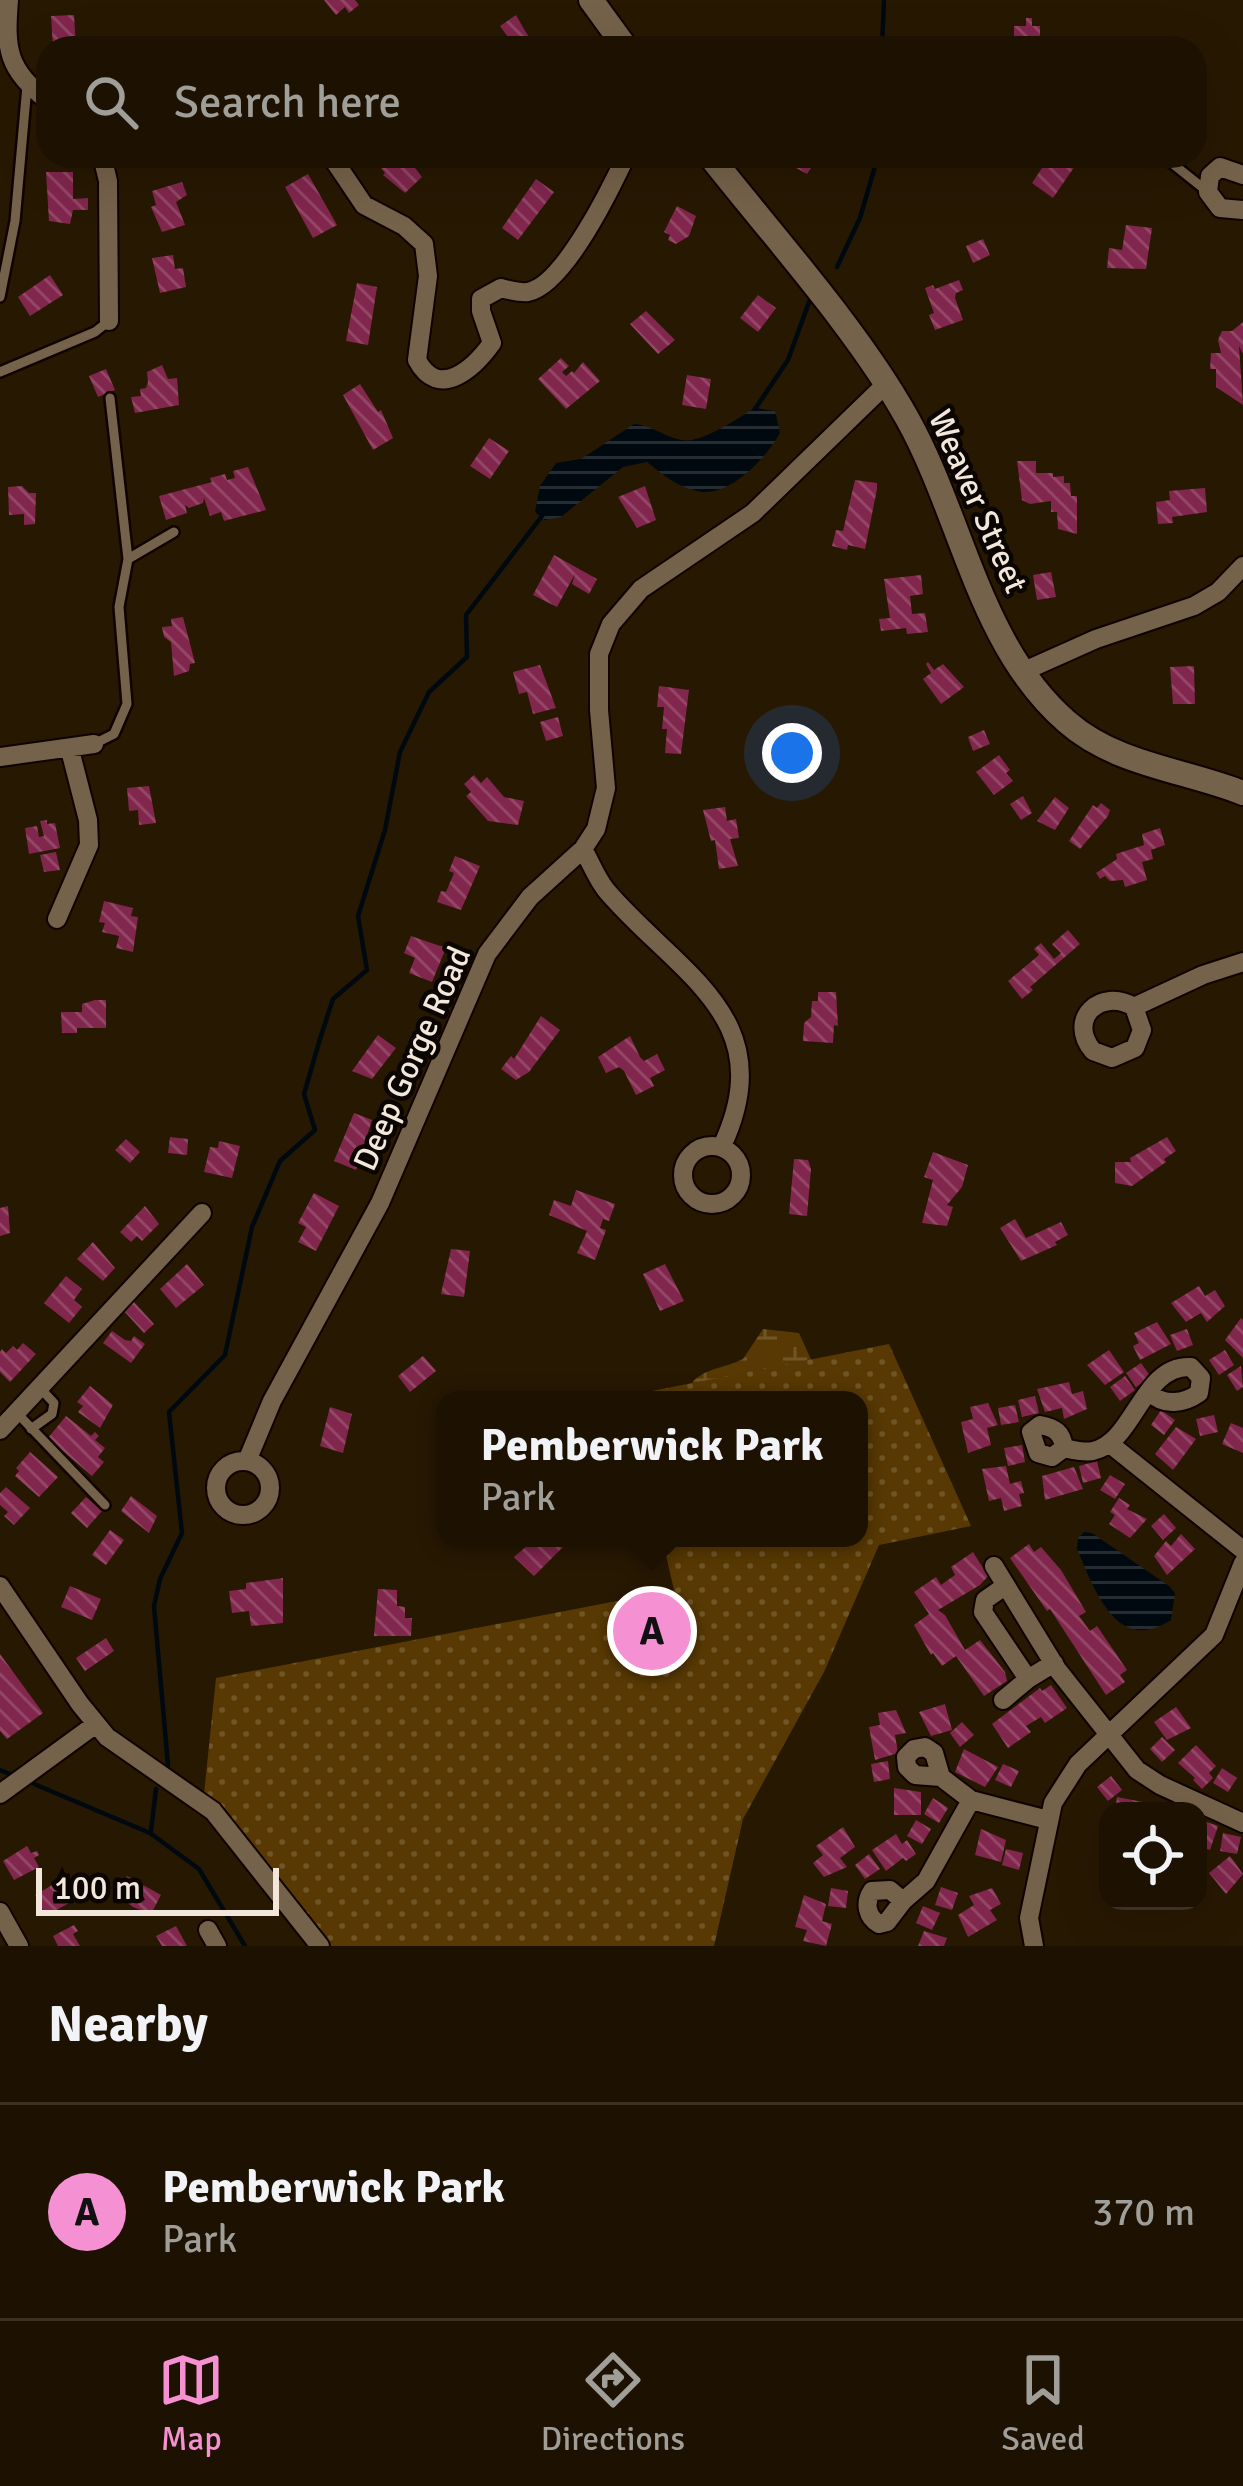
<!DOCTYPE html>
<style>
body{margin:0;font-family:Signika,sans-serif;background:#251b0c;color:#f1f3f6}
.controls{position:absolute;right:36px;bottom:36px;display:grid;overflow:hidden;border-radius:24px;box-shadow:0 12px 48px #0002}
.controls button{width:108px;height:108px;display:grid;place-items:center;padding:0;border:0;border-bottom:3px solid #3b3224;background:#1d1202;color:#f1f3f6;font:60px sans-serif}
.scale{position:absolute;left:36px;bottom:30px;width:243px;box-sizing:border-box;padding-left:12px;border:6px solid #f2e7da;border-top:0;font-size:33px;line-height:42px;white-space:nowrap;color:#f2e7da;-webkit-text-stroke:9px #0b0501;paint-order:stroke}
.you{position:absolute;left:792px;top:753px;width:42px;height:42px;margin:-30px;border:9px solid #fff;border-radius:50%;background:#1a73e8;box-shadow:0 0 0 18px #1a73e833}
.badge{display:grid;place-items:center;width:78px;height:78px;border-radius:50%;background:#f591d2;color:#111;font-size:39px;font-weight:700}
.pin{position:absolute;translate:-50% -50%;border:6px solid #fff;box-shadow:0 3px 12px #0006}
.popup{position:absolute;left:436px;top:1391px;width:432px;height:156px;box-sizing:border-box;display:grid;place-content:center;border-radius:24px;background:#1d1202;filter:drop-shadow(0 3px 9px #0005);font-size:39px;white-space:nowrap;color:#a09e99}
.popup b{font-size:45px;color:#f1f3f6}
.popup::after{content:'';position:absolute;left:50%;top:100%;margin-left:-24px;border:24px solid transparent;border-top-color:#1d1202}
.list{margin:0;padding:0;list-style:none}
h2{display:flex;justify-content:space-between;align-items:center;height:156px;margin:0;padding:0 48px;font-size:51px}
h2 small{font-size:39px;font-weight:400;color:#a09e99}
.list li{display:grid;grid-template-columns:78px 1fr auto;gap:36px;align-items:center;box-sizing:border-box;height:216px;padding:0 48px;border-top:3px solid #3b3224}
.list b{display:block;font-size:45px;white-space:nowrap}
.list p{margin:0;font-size:39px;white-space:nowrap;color:#a09e99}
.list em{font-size:39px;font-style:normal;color:#a09e99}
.icon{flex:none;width:66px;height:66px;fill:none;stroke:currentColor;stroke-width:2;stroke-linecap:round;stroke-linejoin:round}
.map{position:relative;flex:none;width:1243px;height:1946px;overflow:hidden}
.search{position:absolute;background:#1d1202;box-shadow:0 12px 48px #0002;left:36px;right:36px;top:36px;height:132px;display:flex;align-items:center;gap:30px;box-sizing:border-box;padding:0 42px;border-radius:36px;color:#a09e99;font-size:45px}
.sheet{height:372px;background:#1d1202}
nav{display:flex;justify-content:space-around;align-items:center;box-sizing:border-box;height:168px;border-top:3px solid #3b3224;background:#1d1202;font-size:33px;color:#a09e99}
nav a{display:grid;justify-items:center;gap:6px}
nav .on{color:#f591d2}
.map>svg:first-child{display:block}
.wetland{fill:url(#wetland-marsh)}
.park{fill:url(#park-dots)}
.water{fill:url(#water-rules)}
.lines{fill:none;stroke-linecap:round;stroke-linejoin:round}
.stream{stroke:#010910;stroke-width:4.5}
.building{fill:url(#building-back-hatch)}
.service-casing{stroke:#100300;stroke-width:14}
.minor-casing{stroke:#100300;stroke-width:22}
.tertiary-casing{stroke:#100300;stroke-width:28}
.service{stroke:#75624a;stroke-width:9}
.minor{stroke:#75624a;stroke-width:18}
.tertiary{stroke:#75624a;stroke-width:24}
.labels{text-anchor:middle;stroke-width:9;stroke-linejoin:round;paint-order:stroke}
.street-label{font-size:33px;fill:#f2e7da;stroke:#0b0501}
</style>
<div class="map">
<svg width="1243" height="1946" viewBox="0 0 1243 1946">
<defs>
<pattern id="wetland-marsh" width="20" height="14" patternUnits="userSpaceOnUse" patternTransform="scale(3)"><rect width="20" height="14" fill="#583903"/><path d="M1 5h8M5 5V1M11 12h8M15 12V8" fill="none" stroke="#705627"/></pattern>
<pattern id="park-dots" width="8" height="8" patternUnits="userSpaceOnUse" patternTransform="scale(3)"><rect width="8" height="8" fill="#583903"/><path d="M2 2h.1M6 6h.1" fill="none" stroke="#705627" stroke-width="1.8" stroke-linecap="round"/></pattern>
<pattern id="water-rules" width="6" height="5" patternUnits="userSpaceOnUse" patternTransform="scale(3)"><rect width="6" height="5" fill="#010910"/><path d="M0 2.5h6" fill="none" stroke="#262d32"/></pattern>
<pattern id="building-back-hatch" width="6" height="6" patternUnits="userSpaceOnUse" patternTransform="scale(3)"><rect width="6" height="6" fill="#81264d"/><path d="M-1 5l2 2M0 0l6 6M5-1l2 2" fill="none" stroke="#934666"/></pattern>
</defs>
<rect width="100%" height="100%" fill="#271802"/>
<path class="wetland" d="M763,1329L799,1333L814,1366L685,1400C691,1367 720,1371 743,1359Z"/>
<path class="park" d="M889,1344L971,1526L879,1545L824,1672L743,1819L714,1946H331L233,1822L204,1794L216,1678L674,1590L662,1538H859V1400H628L627,1396Z"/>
<path class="water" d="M755,408L775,411L780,433C767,457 729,499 697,491C676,486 663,475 647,462L623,467L561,517L544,520L535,512L540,486L556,463L581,459L634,424C651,425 665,437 682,440C702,444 739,417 755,408Z
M1084,1532L1092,1533L1169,1586L1175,1593L1171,1620C1117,1655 1095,1591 1077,1549L1078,1538Z"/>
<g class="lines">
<path class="stream" d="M882,48L884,0
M837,267L860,218L878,156
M755,409L788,360L809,302
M168,1765L154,1606L160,1579L182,1533L169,1412L225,1355L252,1227L280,1161L315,1130L304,1094L320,1039L333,999L367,970L358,916L385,830L400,752L429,692L467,657L466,615L542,516
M0,1770L17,1777
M27,1781L150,1833L199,1869L245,1946
M151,1831L156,1789"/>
</g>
<path class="building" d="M324,0H355L359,5L349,13L345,7L336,15Z
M74,15L76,48H53L51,16Z
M516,15L525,31L537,48H510L506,43L510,40L500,26Z
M1026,18H1032V26H1040V48H1014V26H1026Z
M371,156H406L422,177L405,193L383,175L385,173Z
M775,156H819L807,174Z
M1042,156L1047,160L1050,156H1066L1077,163L1053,198L1032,183L1042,168L1037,164Z
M46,172H73V199L88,198V210H73L70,224L49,221Z
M308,174L337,225L313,238L285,187Z
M536,179L554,192L518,240L502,228Z
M182,182L187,195L176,202L185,225L162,232L151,207L156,205L152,191Z
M677,206L696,216L689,236L676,244L668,240L670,235L664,232Z
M1126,225L1152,228L1146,269L1107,268L1109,248L1122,250Z
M983,239L990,255L973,263L966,246Z
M173,255L175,269L183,268L186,287L160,293L152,258Z
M50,275L63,295L30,316L18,297Z
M959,280L963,290L956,293L955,298L963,320L935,330L929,315L934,313L925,288L933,285L935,289Z
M357,283L377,287L368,345L346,341Z
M758,295L776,308L758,332L740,318Z
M646,311L675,340L658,354L630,324Z
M1243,322V354L1239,346L1243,405L1216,387V369H1210L1211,353H1221L1218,340L1222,331H1232Z
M561,358L569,366L562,372L566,376L572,371L574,373L583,362L600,381L566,409L538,379Z
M162,365L168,379L177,378L179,405L135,413L131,397L141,396L140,389L146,388L148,382L147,372Z
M106,369L115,390L98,397L89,376Z
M687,375L711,379L706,409L682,405Z
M360,384L378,412L381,410L393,438L373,450L343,395Z
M489,438L509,451L490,479L470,466Z
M1017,461H1036V473H1053V477L1064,476V483H1070L1071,496H1077V534L1058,529L1057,512H1051V501L1030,504L1022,500Z
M248,467L266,510L224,521L221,512L210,516L204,498L203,503L189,508L185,505L187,513L166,520L159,496L212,482L210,478L225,474L227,480L235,478L233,471Z
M855,480L877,483V489L865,549L848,545L847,550L832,546L836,530L843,531Z
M22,486L29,493H36L35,524L24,525V514L9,515L8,487Z
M645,486L656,520L637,528L618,497Z
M1205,488L1207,512L1172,517L1173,523L1158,524L1156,502L1170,500L1169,491Z
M554,555L597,579L589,594L572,584L575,574L557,607L533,595Z
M1051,572L1056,597L1037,600L1033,575Z
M921,575L923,594L910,596L912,614L925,613L928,632L907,634L906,628L881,631L879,619L890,618L884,579Z
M183,617L195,663L190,664L189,671L174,676L171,642L164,637L162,627L172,626L171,619Z
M928,662L934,670L943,664L964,687L941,704L923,679L931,673L926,664Z
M540,665L556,708L533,714L527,692L519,694L513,672Z
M1194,666L1195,704H1173L1170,667Z
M659,686L689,690L681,754L665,753L667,729H662L664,707H657Z
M558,717L563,736L546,741L540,722Z
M984,730L990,744L973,751L968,737Z
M999,755L1010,770L1006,773L1013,781L994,795L976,772Z
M474,775L481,783L487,777L504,797L524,801L518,825L488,821L466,796L471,792L464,784Z
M149,786L156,823L139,825L138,810L129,811L127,788Z
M1023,796L1032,813L1021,820L1010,804Z
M1055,797L1069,808L1055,830L1037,821Z
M1101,803L1110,810L1108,816L1080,849L1069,841L1093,805L1097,808Z
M725,807L727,821L736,819L739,838L730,839L738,866L719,869L715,840L711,841L703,810Z
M47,820V824L55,823L60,848L29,854L25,828L37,826L39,837L44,836L40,821Z
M1160,828L1165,845L1151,850L1153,859L1142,862L1147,880L1125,887L1123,880L1110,881L1105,876L1100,879L1096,873L1117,859L1116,854L1144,845L1142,834Z
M56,852L60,870L44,872L40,855Z
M455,856L480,866L461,910L437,902L441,891L446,892L454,873L449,871Z
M104,901L133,908L131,916L138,917L133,952L116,948L119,936L102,932L105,923L99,922Z
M1068,930L1080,944L1030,987L1033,990L1022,999L1008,981L1039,955L1034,949L1041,943L1054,959L1061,953L1052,944Z
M411,936L446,948L432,982L409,973L415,958L404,953Z
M818,992H836L838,1026L834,1025L833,1043L803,1041L804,1023L811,1017L812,1001H818Z
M95,1000H106V1028H77V1033H62L61,1012H82V1004Z
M541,1016L560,1030L529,1072L516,1080L501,1069L511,1056L514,1059Z
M378,1035L396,1048L372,1079L352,1071Z
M630,1036L640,1057L644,1061L657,1054L665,1070L650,1078L654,1086L636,1095L624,1071L619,1067L606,1073L598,1057Z
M354,1113L372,1120L356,1170L334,1161Z
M170,1137L188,1139L187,1155L168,1153Z
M1167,1137L1176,1151L1164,1159L1166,1162L1132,1186L1115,1183V1162H1131L1130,1158Z
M126,1139L140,1152L130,1163L115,1150Z
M219,1141L240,1146L232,1178L204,1172L210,1147L218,1148Z
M933,1152L968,1165L962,1187L947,1205L953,1207L947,1226L922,1223L933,1180L924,1177Z
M794,1159L808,1160L811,1169L807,1216L789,1214Z
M576,1190L615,1204L609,1221L603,1219L600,1228L606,1230L595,1260L577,1253L587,1231L549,1215L554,1200L571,1206Z
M314,1193L339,1206L316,1251L298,1242L306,1227L298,1223Z
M8,1206L10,1233L0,1236V1208Z
M145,1206L159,1224L142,1241L137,1236L131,1242L120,1232Z
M1015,1219L1026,1238L1061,1222L1068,1235L1055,1242L1057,1245L1021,1261L1000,1228Z
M93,1242L115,1268L103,1281L77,1259Z
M451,1249L470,1251L464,1297L441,1294Z
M187,1264L204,1285L176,1308L160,1289Z
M665,1264L684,1301L660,1311L643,1274Z
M66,1276L82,1289L74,1300L82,1307L69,1323L44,1303Z
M1199,1286L1205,1296L1215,1290L1225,1306L1207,1322L1201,1313L1186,1322L1171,1303Z
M133,1301L154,1324L144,1333L123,1310Z
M1241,1318L1243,1320V1358L1225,1340Z
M1157,1322L1171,1344L1140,1360L1133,1346L1139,1343L1134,1333Z
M1187,1329L1193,1345L1177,1351L1170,1335Z
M112,1331L125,1340L131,1341L134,1336L145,1344L131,1363L103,1343Z
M23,1343L36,1354L10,1382L0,1372V1352L2,1349L6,1353L13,1346L17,1350Z
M1109,1350L1124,1372L1105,1385L1087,1365Z
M1225,1350L1234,1365L1219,1375L1209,1360Z
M423,1356L436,1371L410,1392L398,1376Z
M1141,1363L1151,1377L1136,1387L1126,1373Z
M1241,1366L1243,1387L1237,1391L1227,1375Z
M1125,1376L1135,1390L1120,1401L1110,1387Z
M1069,1382L1072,1394L1083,1391L1087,1409L1064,1419L1062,1408L1045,1412L1037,1389Z
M90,1386L113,1405L100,1428L78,1412L83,1406L77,1402Z
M1035,1396L1039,1413L1022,1417L1018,1400Z
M988,1403L998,1425L987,1428L991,1445L968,1453L961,1422L973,1419L970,1407Z
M1015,1405L1019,1422L1001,1425L998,1408Z
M330,1407L352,1414L343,1453L320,1446Z
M1161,1410L1175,1420L1164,1435L1151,1425Z
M1214,1415L1218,1432L1200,1436L1196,1419Z
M66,1416L91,1436L95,1432L99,1436L95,1440L105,1448L98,1457L104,1462L92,1476L48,1438Z
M1231,1423L1243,1428V1453L1222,1444Z
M1176,1427L1196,1439L1173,1470L1155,1454Z
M1022,1445L1025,1462L1008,1466L1004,1448Z
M30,1452L58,1477L39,1497L15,1476L19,1471L16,1468Z
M1097,1461L1101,1478L1083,1483L1079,1466Z
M1006,1466L1010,1484L1021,1481L1024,1493L1019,1494L1022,1506L1004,1511L1001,1498L989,1501L982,1469Z
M1074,1467L1083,1489L1045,1500L1042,1476Z
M1110,1475L1125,1484L1115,1499L1100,1490Z
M6,1487L30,1508L14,1525L4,1516L8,1512L0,1505V1493Z
M131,1496L157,1516L149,1533L121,1511Z
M86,1497L102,1511L87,1528L71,1513Z
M1119,1498L1130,1505L1127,1509L1147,1519L1130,1538L1109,1524L1115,1515L1110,1512Z
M1164,1514L1176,1528L1163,1540L1151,1526Z
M110,1530L124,1540L106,1565L92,1555Z
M1181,1534L1195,1549L1167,1575L1154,1556L1166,1541L1171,1546Z
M536,1538H556L564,1546L534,1576L514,1557Z
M1029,1544L1034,1552L1041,1547L1061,1570L1086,1612L1079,1616L1090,1631L1097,1626L1127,1670L1120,1675L1125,1682L1106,1695L1050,1609L1047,1611L1010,1558Z
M973,1552L988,1576L980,1585L938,1610L945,1615L965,1650L980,1640L1005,1672L1007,1681L984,1696L956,1656L942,1666L933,1653L931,1655L914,1625L929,1614L914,1592L936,1577L941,1585L955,1575L951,1567Z
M283,1578V1623L251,1626L249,1611L232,1613L229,1591L246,1589V1583Z
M70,1586L101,1599L92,1620L61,1607Z
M378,1589L397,1590V1606L405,1607V1618H412L411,1636H374Z
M106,1638L114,1651L85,1671L76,1658Z
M0,1654L43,1713L7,1739L0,1731Z
M1051,1685L1067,1708L1045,1723L1041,1717L1026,1726L1031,1732L1008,1748L992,1724L1040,1688L1042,1691Z
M945,1704L952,1730L931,1736L919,1712Z
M1176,1707L1191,1728L1167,1740L1154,1722Z
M896,1710L906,1733L895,1735L898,1753L875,1760L869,1727L880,1725L878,1713Z
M962,1722L974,1735L960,1747L950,1733Z
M1162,1737L1175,1750L1162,1762L1150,1749Z
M1196,1745L1216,1766L1209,1773L1213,1778L1202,1789L1193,1780L1195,1778L1178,1763Z
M964,1749L998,1767L985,1787L955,1772Z
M888,1761L890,1779L874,1782L871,1764Z
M1003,1764L1019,1771L1011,1787L995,1780Z
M1222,1768L1237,1778L1228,1792L1213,1783Z
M1111,1776L1122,1790L1108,1801L1097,1787Z
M894,1788L921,1792V1815H894Z
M1117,1797L1153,1804L1152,1811H1115Z
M933,1798L948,1808L939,1823L924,1814Z
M916,1820L931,1829L922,1844L907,1836Z
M1201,1820L1218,1826L1210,1850L1198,1846Z
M843,1827L855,1847L840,1858L847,1867L824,1877L813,1863L823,1855L816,1846Z
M981,1829L1006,1840L1001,1862L975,1855Z
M1223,1833L1241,1837L1237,1854L1220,1851Z
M896,1834L902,1844L907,1840L916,1854L906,1861L903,1858L886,1871L872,1850Z
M27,1846L31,1853L37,1851L39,1855L34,1858L39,1867L14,1880L3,1861Z
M1006,1849L1023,1853L1019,1870L1002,1865Z
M869,1854L880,1869L865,1879L855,1865Z
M1230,1856L1243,1874L1226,1894L1209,1873Z
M127,1876L161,1895L151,1914L133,1907L117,1895Z
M54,1884L60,1895L71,1890L76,1899L46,1916L35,1895Z
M941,1887L958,1893L952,1910L935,1905Z
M831,1888L848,1891L846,1908L828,1906Z
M992,1888L1001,1904L990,1910L997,1920L968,1937L958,1915L974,1905L969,1896Z
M804,1895L826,1904L822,1921L832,1924L826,1946L803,1941L807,1930L795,1927Z
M923,1906L940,1913L932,1930L916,1923Z
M74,1925L78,1931L73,1934L80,1946H58L53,1936Z
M176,1926L187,1946H162L156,1936Z
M924,1931L947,1938L944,1946H918Z"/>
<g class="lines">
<defs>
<path id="service" d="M1163,156L1208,192
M0,297L15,221L27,86
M0,372L95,332L109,321
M110,398L128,559
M94,744L114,734L127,704L119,607L128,559L174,532
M16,1412L105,1505
M31,1429L52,1414L54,1403L39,1387"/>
<path id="minor" d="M9,0C5,49 7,70 48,101
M102,156L108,181L109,321
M331,156L364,205L404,226L424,244L428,276L417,360C439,401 474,368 492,343L481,311V299L501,288C509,290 520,293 528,292C564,285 611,188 626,156
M1243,175L1220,167L1210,176L1208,192L1220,208L1243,210
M1022,672L1096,639L1194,606L1218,592L1243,566
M0,757L94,744
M583,849C591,863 597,879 606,890C676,973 783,1017 722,1146
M57,919L89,845L88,820L70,750
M1134,1007L1142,1030L1135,1048L1112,1058L1093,1051C1066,1019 1101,987 1134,1007L1203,975L1243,962
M683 1175a29 29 0 1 1 58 0a29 29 0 1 1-58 0Z
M0,1430L202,1213
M1110,1444L1243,1550
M1064,1448C1062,1432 1055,1428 1040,1425L1031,1432L1038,1453L1052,1457L1064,1448C1073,1450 1085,1453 1093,1451C1135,1442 1142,1364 1191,1367L1201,1378L1199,1393C1185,1403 1164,1407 1151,1393
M216 1488a27 27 0 1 1 54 0a27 27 0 1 1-54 0Z
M247,1461L272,1401L380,1203L487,954L530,897L583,849L596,829L606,788L599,710V654L611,624L641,589L753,513L886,384
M994,1566L1057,1669L1137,1770L1160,1785L1243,1823
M0,1586L80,1704L107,1737L213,1811L320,1946
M1005,1586L985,1600L983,1612L1028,1679L1054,1663
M1003,1700L1028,1679
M0,1794L96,1724
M971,1800L1048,1820
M903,1901L890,1890L872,1891C864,1903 867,1917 879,1924L887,1922L903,1901L926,1881L971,1800L941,1777L934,1753L925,1747L914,1749L906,1757L907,1767L915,1775L941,1777
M0,1912L19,1946
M208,1930L217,1946
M1034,1946L1029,1918L1053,1803L1078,1764L1214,1635L1243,1563"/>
<path id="tertiary" d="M591,0L626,48
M710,156C773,236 858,330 907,418C962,516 979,646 1067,722C1116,765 1185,770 1243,793"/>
</defs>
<use href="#service" class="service-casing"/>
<use href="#minor" class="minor-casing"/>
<use href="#tertiary" class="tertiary-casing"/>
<use href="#service" class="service"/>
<use href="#minor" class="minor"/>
<use href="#tertiary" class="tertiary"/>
</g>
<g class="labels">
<g class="street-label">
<text transform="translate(979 501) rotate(66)" y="12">Weaver Street</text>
<text transform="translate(411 1058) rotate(-66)" y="12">Deep Gorge Road</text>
</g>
</g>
</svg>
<div class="controls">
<button><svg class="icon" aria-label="locate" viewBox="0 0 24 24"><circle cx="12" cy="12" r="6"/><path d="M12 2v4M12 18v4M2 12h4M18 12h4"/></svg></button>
</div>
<div class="scale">100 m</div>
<div class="you"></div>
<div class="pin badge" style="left:652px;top:1631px">A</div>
<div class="popup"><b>Pemberwick Park</b>Park</div>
<div class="search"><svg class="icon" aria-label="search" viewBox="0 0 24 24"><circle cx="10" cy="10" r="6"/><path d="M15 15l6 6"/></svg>Search here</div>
</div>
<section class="sheet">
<h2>Nearby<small></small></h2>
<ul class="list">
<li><span class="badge">A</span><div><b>Pemberwick Park</b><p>Park</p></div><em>370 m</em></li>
</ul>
</section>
<nav>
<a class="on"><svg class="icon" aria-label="map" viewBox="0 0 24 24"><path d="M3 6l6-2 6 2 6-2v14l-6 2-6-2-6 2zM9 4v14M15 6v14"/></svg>Map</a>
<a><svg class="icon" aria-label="directions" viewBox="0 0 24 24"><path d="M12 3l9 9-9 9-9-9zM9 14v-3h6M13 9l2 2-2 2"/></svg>Directions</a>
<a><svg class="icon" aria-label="saved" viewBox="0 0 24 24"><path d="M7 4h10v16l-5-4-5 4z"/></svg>Saved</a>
</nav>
